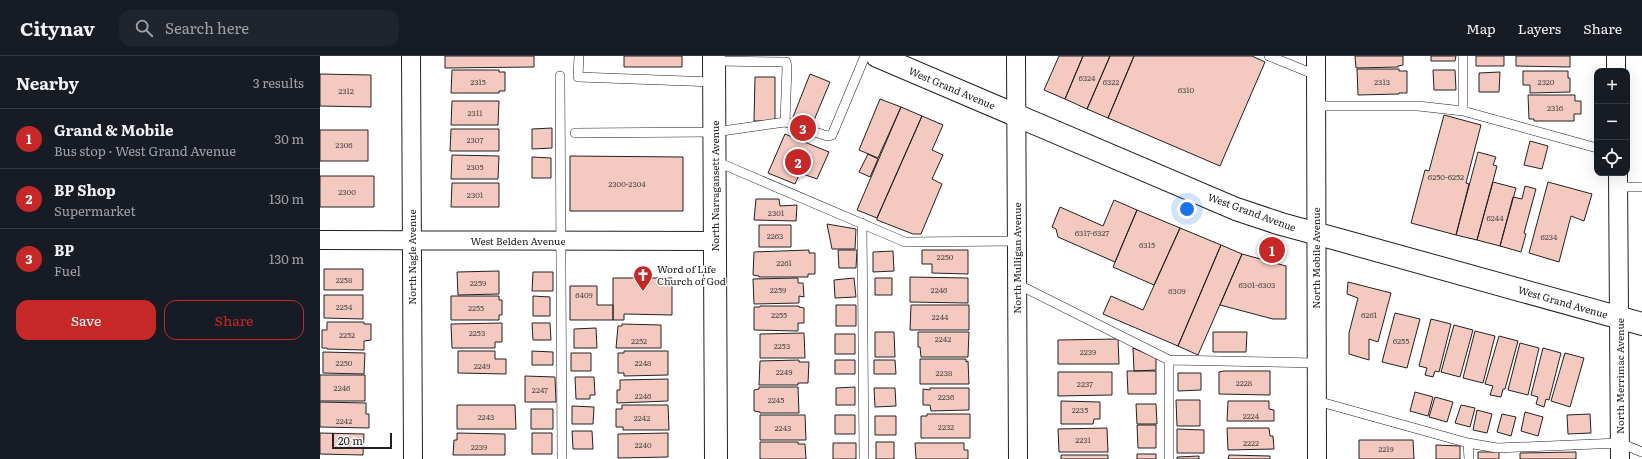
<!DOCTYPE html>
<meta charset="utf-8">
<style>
body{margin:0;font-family:Literata,serif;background:#20242c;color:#f1f3f6}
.controls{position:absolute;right:12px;top:12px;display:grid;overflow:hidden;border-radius:8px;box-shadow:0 4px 16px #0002}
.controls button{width:36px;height:36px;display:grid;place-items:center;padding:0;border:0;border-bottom:1px solid #363941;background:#171b24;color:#f1f3f6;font:20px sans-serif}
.scale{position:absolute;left:12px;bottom:10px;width:60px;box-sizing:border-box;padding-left:4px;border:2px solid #222;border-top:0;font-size:11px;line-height:14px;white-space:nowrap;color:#222;-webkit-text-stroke:3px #fff;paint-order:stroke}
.you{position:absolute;left:867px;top:153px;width:14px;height:14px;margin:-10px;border:3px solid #fff;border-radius:50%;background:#1a73e8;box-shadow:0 0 0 6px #1a73e833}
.badge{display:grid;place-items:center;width:26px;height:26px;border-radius:50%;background:#c62828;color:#fff;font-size:13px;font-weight:700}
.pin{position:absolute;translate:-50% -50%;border:2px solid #fff;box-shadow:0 1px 4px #0006}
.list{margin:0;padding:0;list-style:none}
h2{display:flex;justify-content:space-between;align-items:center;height:52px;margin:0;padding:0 16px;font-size:17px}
h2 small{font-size:13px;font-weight:400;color:#9ea1a6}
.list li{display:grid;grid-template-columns:26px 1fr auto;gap:12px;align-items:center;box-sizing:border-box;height:60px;padding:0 16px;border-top:1px solid #363941}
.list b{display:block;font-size:15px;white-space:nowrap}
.list p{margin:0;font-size:13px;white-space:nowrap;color:#9ea1a6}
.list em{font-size:13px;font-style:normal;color:#9ea1a6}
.actions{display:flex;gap:8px;padding:12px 16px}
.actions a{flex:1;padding:9px 0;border:1px solid #c62828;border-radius:12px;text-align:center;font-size:14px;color:#c62828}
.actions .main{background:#c62828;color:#fff}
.icon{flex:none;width:22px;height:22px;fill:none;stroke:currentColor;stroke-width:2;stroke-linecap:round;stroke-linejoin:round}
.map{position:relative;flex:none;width:1322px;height:403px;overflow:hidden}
header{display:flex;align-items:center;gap:24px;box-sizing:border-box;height:56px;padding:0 20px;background:#171b24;border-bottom:1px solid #363941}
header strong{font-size:19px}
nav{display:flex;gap:22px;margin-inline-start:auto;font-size:14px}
.search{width:280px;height:36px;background:#20242c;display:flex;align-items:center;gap:10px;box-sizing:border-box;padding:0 14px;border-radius:12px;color:#9ea1a6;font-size:15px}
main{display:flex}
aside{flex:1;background:#171b24}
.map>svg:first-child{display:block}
.building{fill:#f3c9c0;stroke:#222}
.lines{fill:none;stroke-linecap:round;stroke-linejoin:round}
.service-casing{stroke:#222;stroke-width:10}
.minor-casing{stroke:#222;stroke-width:20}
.tertiary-casing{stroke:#222;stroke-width:24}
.secondary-casing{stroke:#222;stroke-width:24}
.service{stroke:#fff;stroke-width:9}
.minor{stroke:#fff;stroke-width:18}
.tertiary{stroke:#fff;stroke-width:22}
.secondary{stroke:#fff;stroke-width:22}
.labels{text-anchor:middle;stroke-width:3;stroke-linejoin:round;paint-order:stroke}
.number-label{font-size:8px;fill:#564c4a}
.street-label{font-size:10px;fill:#222;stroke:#fff}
.poi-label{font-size:10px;fill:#222;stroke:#fff;text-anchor:start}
</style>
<header>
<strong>Citynav</strong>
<div class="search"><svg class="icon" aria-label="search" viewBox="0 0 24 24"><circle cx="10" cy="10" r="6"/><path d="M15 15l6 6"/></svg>Search here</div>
<nav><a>Map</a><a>Layers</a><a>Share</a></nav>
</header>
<main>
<aside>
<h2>Nearby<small>3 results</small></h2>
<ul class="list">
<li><span class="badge">1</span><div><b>Grand &amp; Mobile</b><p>Bus stop · West Grand Avenue</p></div><em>30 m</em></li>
<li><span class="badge">2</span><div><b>BP Shop</b><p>Supermarket</p></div><em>130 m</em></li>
<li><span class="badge">3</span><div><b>BP</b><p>Fuel</p></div><em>130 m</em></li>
</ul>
<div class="actions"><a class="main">Save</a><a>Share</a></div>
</aside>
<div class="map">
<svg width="1322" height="403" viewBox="0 0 1322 403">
<rect width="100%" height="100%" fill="#fff"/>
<path class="building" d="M125,0H214V11L125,12Z
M304,0H362V11H304Z
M739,0H763L745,43L724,34Z
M763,0H790L767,53L745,43Z
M790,0H814L788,62L767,53Z
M814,0H932L945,6L900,110L788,62Z
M1035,0H1083V9L1078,10V11L1036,12Z
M1111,0H1136L1135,5H1111Z
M1156,0H1184V10H1156Z
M1196,0H1250V11L1196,10Z
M1037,13H1079V15H1087V37H1079V38L1038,39Z
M132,14H179V16H185V35H179V37H131Z
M1113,14H1135L1136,34H1114Z
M1203,15H1248V22H1250V36L1210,37V29H1203Z
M1180,16L1179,36H1159V17Z
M0,18L51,19V51L0,50Z
M490,18L510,26L492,69L473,61Z
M435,21H455V65H434Z
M1208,39H1255V45H1261V58H1254V65H1214V63H1209Z
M560,43L581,51L558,102L539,94Z
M132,45H179L178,69H131Z
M581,51L602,60L557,162L537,154Z
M1124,59L1161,69L1146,127L1149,128L1136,179L1091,167L1105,114L1109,115Z
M602,60L623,69L612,94L623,99L612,123L622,128L601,178H593L557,164V162Z
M232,72V92L212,93V73Z
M131,73H179V95H130Z
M0,74H48V105H0Z
M465,78L509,96L497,123L480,117L475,128L448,117Z
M1210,85L1228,90L1222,113L1204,109Z
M1158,96L1176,101L1173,109L1177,110L1157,184L1136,179Z
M548,98L558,103L550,121L539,116Z
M132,99L179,100L178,123H131Z
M250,100L363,101V155H250Z
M212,101L231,102V122H212Z
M0,120H54V151H0Z
M1173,126L1196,132L1180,190L1157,184Z
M1228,126L1272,138L1264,165L1251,160L1239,206L1209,197Z
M132,127H179V151H131Z
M1205,130L1216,133L1204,177L1206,178L1201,196L1180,190L1193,141L1202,143Z
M436,143H459L460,150L477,149L476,165L434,164Z
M794,144L817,154L795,206L738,181L736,173L732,171L740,151L783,170Z
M817,154L860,172L834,229L793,211Z
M507,168L536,173L535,193H512Z
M439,169H471V191H439Z
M860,172L901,189L858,290L783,258L791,240L823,254Z
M901,189L922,198L878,299L858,290Z
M489,194V197H495V218H488V221H439V220L433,219L434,196Z
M518,194H537L536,212H519Z
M602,194H648V218L612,217V208H602Z
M573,195L574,215L553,216V196Z
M922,198L966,210V263H953L900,249Z
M4,213H43V234H4Z
M179,215V238L138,239L137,216Z
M213,216H233V235H212Z
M590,221L648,222V247L590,246Z
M293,222H352V259L304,258V264H293Z
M478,222V227H483L484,241L479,240V247L434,248L433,223Z
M534,222L536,241L515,242L514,224Z
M555,222H572V239H555Z
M1028,226L1071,237L1058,286L1049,283V304L1029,298V277L1038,242L1027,238Z
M250,230H277V249H293V264H250Z
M4,239H43V263L4,262Z
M131,240H179V244H182V259H179V264H131Z
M213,240L230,241V260H213Z
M516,249H536V270H516Z
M591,249H649V274H590Z
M440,250H479V251L484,252V267H478V275L434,274V251H440Z
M1075,257L1100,263L1087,312L1062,306Z
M1111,263L1131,268L1119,316L1115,315L1113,321L1105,319L1107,312L1099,310Z
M7,266H44V268H51V284L44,285V294L7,293V292H2V274H7Z
M182,267V286H175V292H132L131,268Z
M212,267H230L231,284H213Z
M302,268L341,269V292H296L298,270H302Z
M1134,269L1153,274L1140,321L1121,316Z
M276,272L277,292H254V273Z
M1155,275L1175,280L1163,327L1143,322Z
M555,276H574L575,301H555Z
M598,276H649L648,301H601L600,291H598Z
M893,276H927L926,296H893Z
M484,277L485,302H440V278Z
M515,278H535V298H515Z
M1179,280L1198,285L1185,333H1183L1181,341L1170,339L1173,330L1165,328Z
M798,283L799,308H738V284Z
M1200,287L1219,292L1208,339L1188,334Z
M813,292L836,302V314L814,315Z
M1223,292L1241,297L1229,344L1226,343L1224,351L1216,348L1218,341L1211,339Z
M138,295H175V303H186V318L138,317Z
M212,295L233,296V309H212Z
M304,295H348V319L304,320V317H298V297H304Z
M3,296L45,297L44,318L3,317Z
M251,297H271V315H251Z
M1245,297L1264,302L1250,351L1231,345Z
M600,303H646V306L648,305L649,328H600Z
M479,304V306H489L488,327H478V329H439L440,305Z
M515,304H535V318H515Z
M554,304H575L576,318H554Z
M807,315H836V338H808Z
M904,315H950V339L899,338V316Z
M738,316H792V339L738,340Z
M858,317H881V334L858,335Z
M0,319H45V345H0Z
M205,320L235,321L236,346H205Z
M255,321H274L275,339H270V343H256Z
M348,323V345L297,347V334H300V324Z
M439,331H478L479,357H440V356L434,355V334L439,333Z
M535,331V349H516V332Z
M554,332H575L576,350L555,351Z
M610,332H649V354L611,355L610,349H603V333L610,334Z
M1095,336L1113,341L1108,360L1090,355Z
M1115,341L1133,346L1127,366L1109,361Z
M856,344H880V370H857Z
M741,345L780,346V363H774L773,368H741Z
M908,345H949V353L954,354V365H907Z
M0,346L46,347V358H49V372L0,371Z
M816,348H836L837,368H817Z
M137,349H195L196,373H137Z
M302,349H348L349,374H303V371H296V353H302Z
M1141,349L1155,352L1150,371L1135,367Z
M252,350L274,351L273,368H252Z
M211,353H233V373H211Z
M1157,354L1172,358L1167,377L1153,374Z
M1205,356L1223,361L1218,380L1201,375Z
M607,358H650V382H601V360H607Z
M1182,358L1196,361L1191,380L1177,376Z
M1270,358L1271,377L1248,378L1247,359Z
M440,359H485L486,384H440Z
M515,359H535V378H515Z
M555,360H576V379H555Z
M817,369H836V392H818Z
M787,372L788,396H739L738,373Z
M907,372H949L950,380H953L954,393L908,394Z
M857,373L884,374V397H857Z
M252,375H272L273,393H253Z
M0,377L44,378L43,399L0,398Z
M137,377L185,378V399H133L134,384H137Z
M212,377H232V398H212Z
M348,377V401L298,402V378Z
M1039,384H1093L1094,403H1039Z
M440,386H478V388H485L486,403H440Z
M556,386H574V403H556Z
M513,387H536V403H513Z
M595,387H644V394H648V403H596Z
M1116,389L1140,390V403H1116Z
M1158,396H1179V403H1158Z
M1256,396V403H1200V397Z
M817,398H836V403H817Z
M741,399H788V403H741Z
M909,399L950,400V403H908Z
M879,400V403H857V401Z"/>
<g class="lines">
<defs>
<path id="service" d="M259,0L258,21L394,26
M949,0L996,19
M394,5L466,6L467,11L465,66L507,80L512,79L545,0
M240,20L242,403
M996,50H1098L1143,55L1277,92
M1143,55V0
M255,77L395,76L465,66
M395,105L585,186L696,185
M1298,131H1322
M542,167L544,403
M697,228L849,304L997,307
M849,304V403
M997,345L1148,387L1177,392L1300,387L1322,396
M1148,387L1149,403"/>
<path id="minor" d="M91,0L93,403
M696,0L698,403
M996,0L997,403
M1296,0V15
M1298,117L1300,403
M0,184L395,185"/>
<path id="tertiary" d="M394,0L396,403"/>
<path id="secondary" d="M557,0L916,153L961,168L1020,184L1322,268"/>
</defs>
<use href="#service" class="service-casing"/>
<use href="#minor" class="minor-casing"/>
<use href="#tertiary" class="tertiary-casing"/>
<use href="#secondary" class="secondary-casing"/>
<use href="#service" class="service"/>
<use href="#minor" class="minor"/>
<use href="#tertiary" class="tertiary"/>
<use href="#secondary" class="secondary"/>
</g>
<defs>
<symbol id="church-pin" viewBox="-11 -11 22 30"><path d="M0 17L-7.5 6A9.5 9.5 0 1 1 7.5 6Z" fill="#c62828" stroke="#fff"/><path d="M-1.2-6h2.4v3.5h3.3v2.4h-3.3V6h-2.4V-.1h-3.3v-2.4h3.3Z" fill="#fff"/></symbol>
</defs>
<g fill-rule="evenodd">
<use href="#church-pin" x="312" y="208" width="22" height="30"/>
</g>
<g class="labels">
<g class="number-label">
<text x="767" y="25">6324</text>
<text x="158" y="29">2315</text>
<text x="791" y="29">6322</text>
<text x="1062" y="29">2313</text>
<text x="1226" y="29">2320</text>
<text x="866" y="37">6310</text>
<text x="26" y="38">2312</text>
<text x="1235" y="55">2316</text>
<text x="155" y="60">2311</text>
<text x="155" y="87">2307</text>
<text x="24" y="92">2306</text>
<text x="155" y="114">2305</text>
<text x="1126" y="124">6250-6252</text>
<text x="307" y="131">2300-2304</text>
<text x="27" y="139">2300</text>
<text x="155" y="142">2301</text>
<text x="456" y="160">2301</text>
<text x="1175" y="165">6244</text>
<text x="772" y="180">6317-6327</text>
<text x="455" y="183">2263</text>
<text x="1229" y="184">6234</text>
<text x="827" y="192">6315</text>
<text x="625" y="204">2250</text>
<text x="464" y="210">2261</text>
<text x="24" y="227">2258</text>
<text x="158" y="230">2259</text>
<text x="937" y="232">6301-6303</text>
<text x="458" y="237">2259</text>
<text x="619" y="237">2246</text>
<text x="857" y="238">6309</text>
<text x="264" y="242">6409</text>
<text x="24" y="254">2254</text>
<text x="156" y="255">2255</text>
<text x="459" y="262">2255</text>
<text x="1049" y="262">6261</text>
<text x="620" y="264">2244</text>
<text x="157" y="280">2253</text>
<text x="27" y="282">2252</text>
<text x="623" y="286">2242</text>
<text x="319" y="288">2252</text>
<text x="1081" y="288">6255</text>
<text x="462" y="293">2253</text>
<text x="768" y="299">2239</text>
<text x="24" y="310">2250</text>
<text x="323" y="310">2248</text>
<text x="162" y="313">2249</text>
<text x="464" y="319">2249</text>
<text x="624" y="320">2238</text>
<text x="924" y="330">2228</text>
<text x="765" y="331">2237</text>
<text x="22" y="335">2246</text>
<text x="220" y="337">2247</text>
<text x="323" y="343">2246</text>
<text x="626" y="344">2236</text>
<text x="456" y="347">2245</text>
<text x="760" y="357">2235</text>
<text x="931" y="363">2224</text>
<text x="166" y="364">2243</text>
<text x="322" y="365">2242</text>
<text x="24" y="368">2242</text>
<text x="626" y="374">2232</text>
<text x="463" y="375">2243</text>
<text x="763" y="387">2231</text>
<text x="931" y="390">2222</text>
<text x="323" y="392">2240</text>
<text x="159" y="394">2239</text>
<text x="1066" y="396">2219</text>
</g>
<g class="street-label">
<text transform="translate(632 32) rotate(23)" y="4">West Grand Avenue</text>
<text transform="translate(395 130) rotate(-90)" y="4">North Narragansett Avenue</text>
<text transform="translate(932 156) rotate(20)" y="4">West Grand Avenue</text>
<text x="198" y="189">West Belden Avenue</text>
<text transform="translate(92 201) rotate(-90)" y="4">North Nagle Avenue</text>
<text transform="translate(697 202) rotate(-90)" y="4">North Mulligan Avenue</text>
<text transform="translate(996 202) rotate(-90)" y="4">North Mobile Avenue</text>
<text transform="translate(1243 246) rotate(16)" y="4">West Grand Avenue</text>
<text transform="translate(1300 320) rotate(-90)" y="4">North Merrimac Avenue</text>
</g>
<g class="poi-label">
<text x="337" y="217">Word of Life<tspan x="337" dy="12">Church of God</tspan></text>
</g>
</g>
</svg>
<div class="controls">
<button>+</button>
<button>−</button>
<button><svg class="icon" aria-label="locate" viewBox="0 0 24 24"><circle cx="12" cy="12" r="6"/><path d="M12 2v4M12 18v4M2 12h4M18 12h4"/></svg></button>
</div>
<div class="scale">20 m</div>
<div class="you"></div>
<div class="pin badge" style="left:952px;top:194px">1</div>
<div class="pin badge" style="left:478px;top:106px">2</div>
<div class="pin badge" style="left:483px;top:72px">3</div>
</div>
</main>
